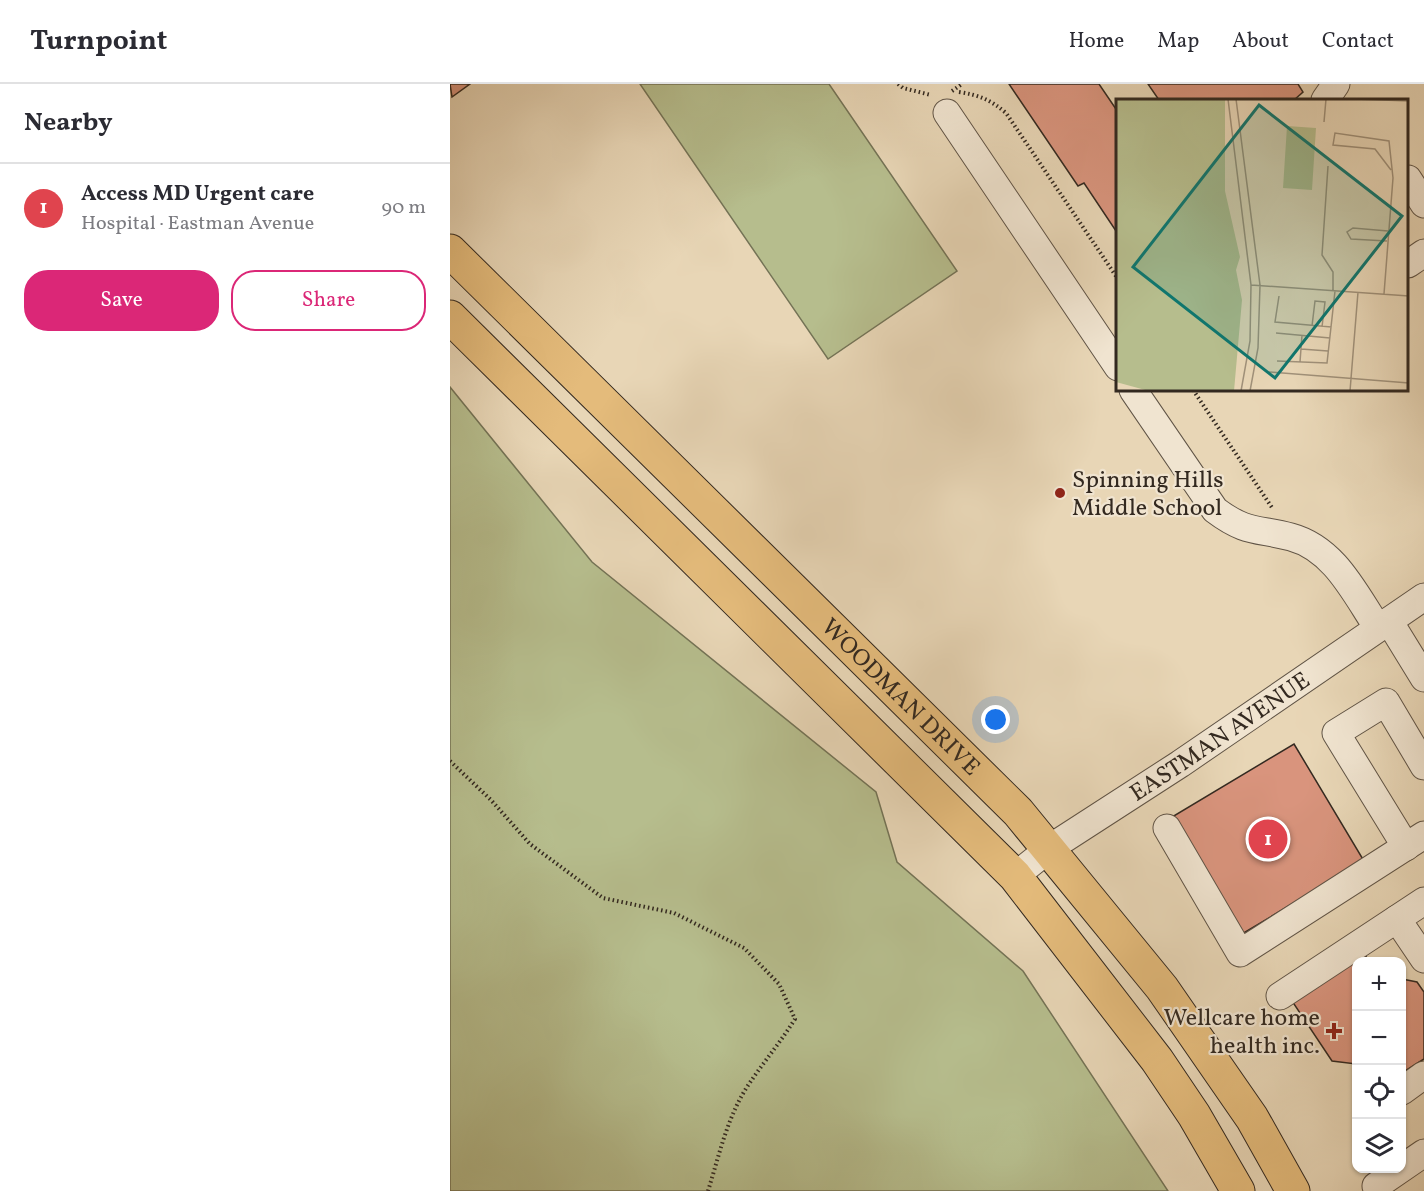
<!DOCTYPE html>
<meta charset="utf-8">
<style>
body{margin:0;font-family:Vollkorn,serif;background:#f7f7f7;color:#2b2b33}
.controls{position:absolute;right:18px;bottom:18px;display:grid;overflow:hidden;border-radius:12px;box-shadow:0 2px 4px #0004}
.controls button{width:54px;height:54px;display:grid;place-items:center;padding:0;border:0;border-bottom:2px solid #e1e1e2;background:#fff;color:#2b2b33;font:30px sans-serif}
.you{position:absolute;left:546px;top:636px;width:21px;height:21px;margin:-15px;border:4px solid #fff;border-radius:50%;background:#1a73e8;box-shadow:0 0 0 9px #1a73e833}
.badge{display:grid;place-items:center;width:39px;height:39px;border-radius:50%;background:#db2777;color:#fff;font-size:20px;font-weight:700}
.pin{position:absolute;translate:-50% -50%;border:3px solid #fff;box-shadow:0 2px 6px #0006}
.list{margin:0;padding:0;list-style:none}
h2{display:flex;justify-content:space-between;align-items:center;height:78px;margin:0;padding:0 24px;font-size:26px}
h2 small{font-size:20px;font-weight:400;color:#7c7c81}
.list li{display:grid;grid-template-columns:39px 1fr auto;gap:18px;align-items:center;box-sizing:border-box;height:90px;padding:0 24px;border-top:2px solid #e1e1e2}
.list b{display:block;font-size:22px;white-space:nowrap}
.list p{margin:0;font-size:20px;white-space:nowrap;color:#7c7c81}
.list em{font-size:20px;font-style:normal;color:#7c7c81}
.actions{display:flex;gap:12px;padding:18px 24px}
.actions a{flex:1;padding:14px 0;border:2px solid #db2777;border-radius:24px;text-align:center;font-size:21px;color:#db2777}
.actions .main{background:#db2777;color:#fff}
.icon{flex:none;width:33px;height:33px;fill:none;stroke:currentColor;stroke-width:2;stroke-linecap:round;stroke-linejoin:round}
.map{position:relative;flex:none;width:974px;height:1107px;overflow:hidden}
header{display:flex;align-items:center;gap:36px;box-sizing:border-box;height:84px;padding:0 30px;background:#fff;border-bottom:2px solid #e1e1e2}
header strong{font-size:28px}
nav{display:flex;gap:33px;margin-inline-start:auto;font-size:21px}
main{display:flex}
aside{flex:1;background:#fff}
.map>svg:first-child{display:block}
.green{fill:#b6bd8d;stroke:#747356;stroke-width:1.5}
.building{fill:#d9947d;stroke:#332920;stroke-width:1.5}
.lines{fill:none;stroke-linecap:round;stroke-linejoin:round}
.minor-casing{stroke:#605446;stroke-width:29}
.major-casing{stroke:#332920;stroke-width:35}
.path{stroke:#332920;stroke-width:4;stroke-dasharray:1.5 3;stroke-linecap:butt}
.minor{stroke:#f0e4d0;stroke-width:27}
.major{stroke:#e4bb7b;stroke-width:33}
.poi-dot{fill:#8f2418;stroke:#f0e4d0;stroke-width:2}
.labels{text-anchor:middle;stroke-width:4.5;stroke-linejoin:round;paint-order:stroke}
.poi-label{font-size:24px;fill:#332920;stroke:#f0e4d0;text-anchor:start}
.street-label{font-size:24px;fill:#332920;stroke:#f0e4d0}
.inset-road{fill:none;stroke:#a0917a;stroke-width:1.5}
.view{fill:#0f766e;fill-opacity:0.15;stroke:#0f766e;stroke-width:3}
.inset-edge{fill:none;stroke:#332920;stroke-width:3}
</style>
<header>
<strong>Turnpoint</strong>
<nav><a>Home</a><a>Map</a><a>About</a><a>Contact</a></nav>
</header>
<main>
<aside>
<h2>Nearby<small></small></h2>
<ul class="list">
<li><span class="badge" style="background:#e0444e">1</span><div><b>Access MD Urgent care</b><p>Hospital · Eastman Avenue</p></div><em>90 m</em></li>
</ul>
<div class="actions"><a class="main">Save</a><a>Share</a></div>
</aside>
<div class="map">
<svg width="974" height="1107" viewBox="0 0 974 1107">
<rect width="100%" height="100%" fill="#e8d6b6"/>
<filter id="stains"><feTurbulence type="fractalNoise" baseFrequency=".00333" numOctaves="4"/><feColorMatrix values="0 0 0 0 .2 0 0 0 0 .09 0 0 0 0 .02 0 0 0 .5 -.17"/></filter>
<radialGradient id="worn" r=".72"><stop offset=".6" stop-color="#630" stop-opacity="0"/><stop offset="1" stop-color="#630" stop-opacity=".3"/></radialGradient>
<path class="green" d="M190,0H379L507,187L378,275Z
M0,303L142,478L426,708L447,778L573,887L718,1107H0Z"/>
<path class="building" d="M0,0H20L2,13Z
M559,0H649L668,28V150L634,99L628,102Z
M698,0H848L853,8L844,16H709Z
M844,660L914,777L792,850L722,733Z
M914,870L920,878H906V980L882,977L842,917Z
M952,895L967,898L974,908V975L952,989Z"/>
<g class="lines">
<defs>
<g id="minor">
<path d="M875,16L886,0"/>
<path d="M497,29L668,283"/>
<path d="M958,95L974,120"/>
<path d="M958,180L974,169"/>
<path d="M683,306L765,426C797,450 807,444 841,453C885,465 905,510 928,544"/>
<path d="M939,537L974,594"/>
<path d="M717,744L790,869L974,751"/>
<path d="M956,763L886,649L936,618L974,682"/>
<path id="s1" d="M565,792L600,764L730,680L974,513"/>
<path d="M947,835L974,875"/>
<path d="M830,912L974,817"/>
<path d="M952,1007L974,991"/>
<path d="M926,1102L974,1069"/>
</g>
<g id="major">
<path id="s2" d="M0,167L568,728L712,904L802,1034L843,1107"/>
<path d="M0,233L565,792L707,976L744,1031L788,1107"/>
</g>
</defs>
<use href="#minor" class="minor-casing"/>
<use href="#major" class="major-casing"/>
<path class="path" d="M448,0L453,4L481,11
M502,7L512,0
M509,8C529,11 541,16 556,29L668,195
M743,306L823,425
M0,677L41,716L80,760L153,814L224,829L294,864L329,900L345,935C330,959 312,980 297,1003C277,1034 269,1072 258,1107"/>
<use href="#minor" class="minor"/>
<use href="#major" class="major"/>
</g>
<g class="poi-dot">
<circle cx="610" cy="409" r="6"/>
<path d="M881 938h6v6h6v6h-6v6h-6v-6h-6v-6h6z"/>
</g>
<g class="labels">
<g class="poi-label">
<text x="622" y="403">Spinning Hills<tspan x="622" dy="28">Middle School</tspan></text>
<text x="870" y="941" text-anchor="end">Wellcare home<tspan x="870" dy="28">health inc.</tspan></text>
</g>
<g class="street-label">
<text dy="8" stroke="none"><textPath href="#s2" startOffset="634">WOODMAN DRIVE</textPath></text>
<text dy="8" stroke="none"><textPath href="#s1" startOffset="248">EASTMAN AVENUE</textPath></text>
</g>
</g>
<g transform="translate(666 15)">
<rect width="292" height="292" fill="#e8d6b6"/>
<path d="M0,0H109V92L124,158L120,171L126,201L118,292H33L0,283ZM171,27L200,29L196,91L167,89Z" fill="#b6bd8d"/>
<path class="inset-road" d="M112,0L135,186L134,242L125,292M120,0L144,186L142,249L134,292M239,0L293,2M208,23L210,0M212,67L206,156L217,173V192M271,142L235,140L231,133L237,129L272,132M135,186L293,197M268,195L277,79L273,42L219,34L217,46L259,50L275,71M163,197L159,223L215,228L219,192M196,227L199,202L209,203L206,228M160,234L214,239M185,250L212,252M161,262L211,264L215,228M184,263L186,236M153,273L293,284M234,292L242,193"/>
<path class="view" d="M143,6L286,117L159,279L17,168Z"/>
<rect width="292" height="292" class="inset-edge"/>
</g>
<rect width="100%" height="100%" filter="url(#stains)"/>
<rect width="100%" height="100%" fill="url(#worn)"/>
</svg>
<div class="controls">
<button>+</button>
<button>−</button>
<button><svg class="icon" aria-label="locate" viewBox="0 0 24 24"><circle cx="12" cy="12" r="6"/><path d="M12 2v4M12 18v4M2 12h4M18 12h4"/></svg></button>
<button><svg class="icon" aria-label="layers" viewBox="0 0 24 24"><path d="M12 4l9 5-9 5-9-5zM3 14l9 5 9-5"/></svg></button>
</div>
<div class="you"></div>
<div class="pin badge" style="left:818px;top:755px;background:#e0444e">1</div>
</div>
</main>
